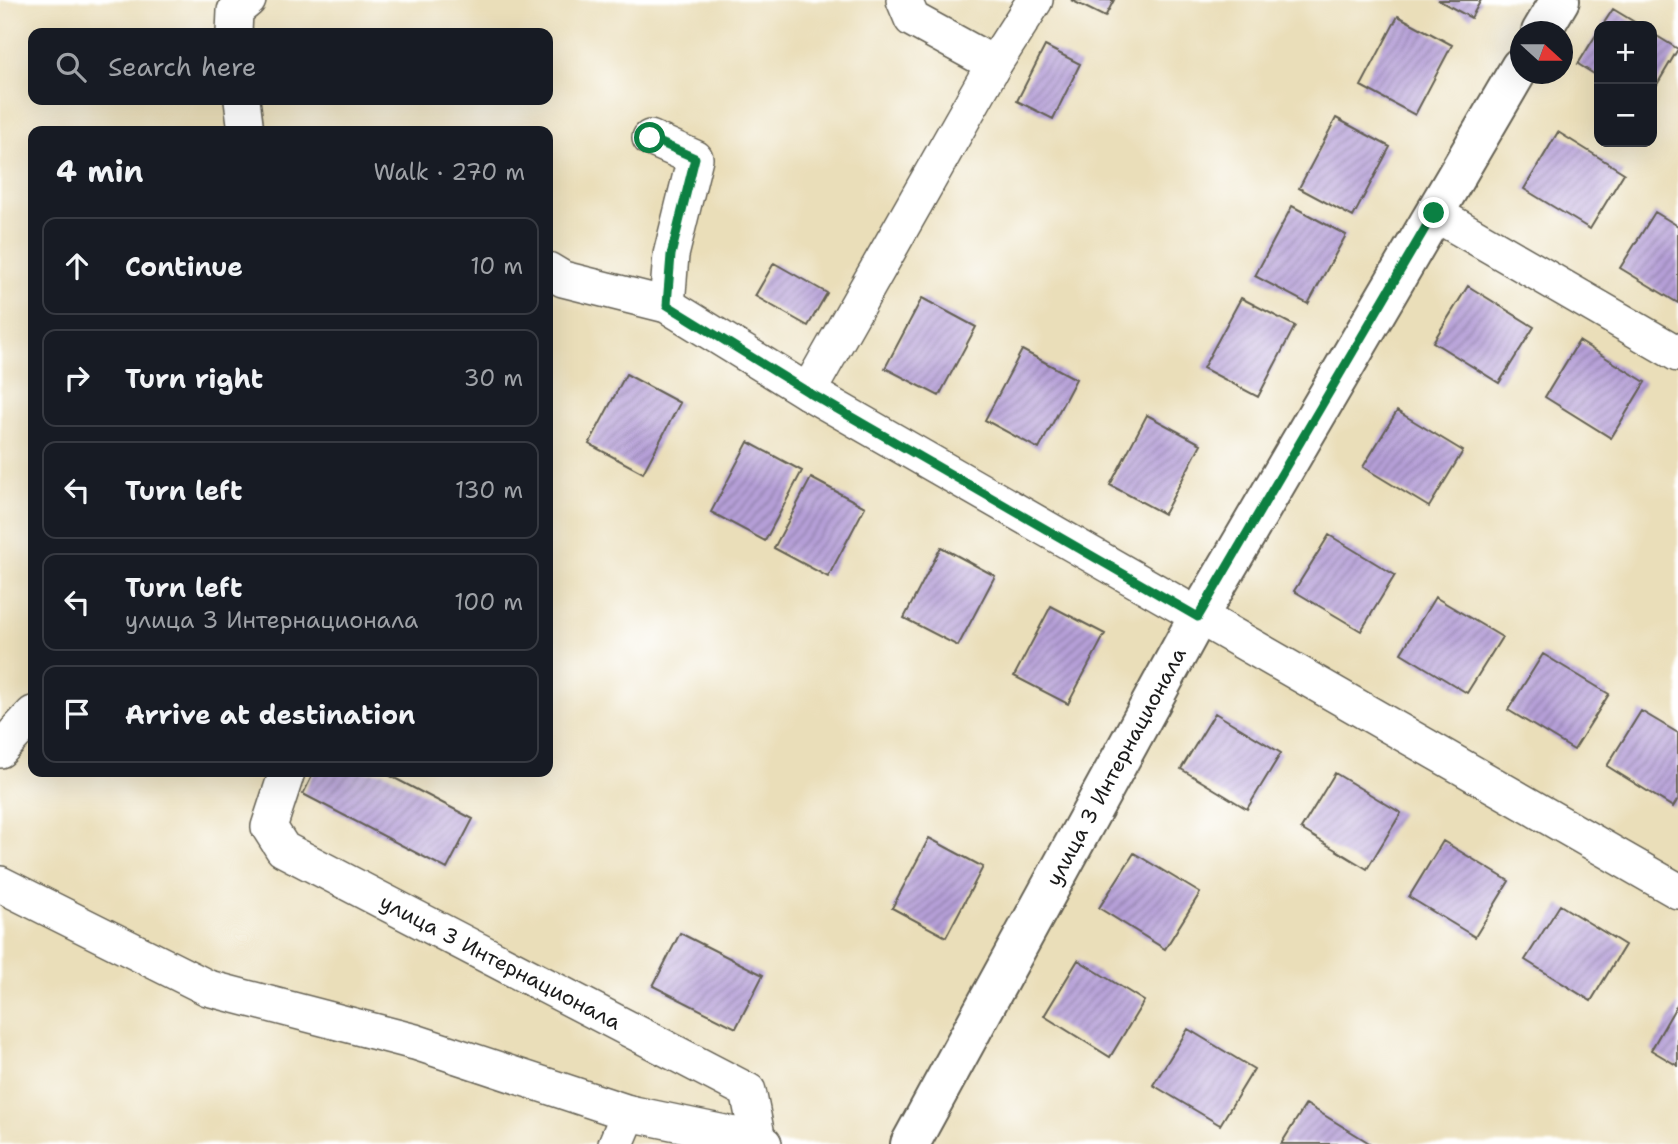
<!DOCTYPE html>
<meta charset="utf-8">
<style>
body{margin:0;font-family:"Shantell Sans",sans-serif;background:#20242c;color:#f1f3f6}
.controls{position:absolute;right:21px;top:21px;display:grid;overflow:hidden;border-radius:14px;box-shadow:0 7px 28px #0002}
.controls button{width:63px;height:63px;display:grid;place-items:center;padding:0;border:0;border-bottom:2px solid #363941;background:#171b24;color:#f1f3f6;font:35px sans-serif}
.compass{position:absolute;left:1510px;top:21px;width:63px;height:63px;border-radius:50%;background:#171b24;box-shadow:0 7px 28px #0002;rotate:111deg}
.stop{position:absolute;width:21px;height:21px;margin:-16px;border:5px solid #0b8043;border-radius:50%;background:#fff}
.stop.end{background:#0b8043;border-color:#fff;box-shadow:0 2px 7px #0008}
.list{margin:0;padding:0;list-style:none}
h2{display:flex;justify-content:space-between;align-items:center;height:91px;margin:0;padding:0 28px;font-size:30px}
h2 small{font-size:23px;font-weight:400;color:#9ea1a6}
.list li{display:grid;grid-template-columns:46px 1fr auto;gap:21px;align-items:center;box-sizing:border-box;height:98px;margin:0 14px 14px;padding:0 14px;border:2px solid #363941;border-radius:14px}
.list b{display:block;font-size:26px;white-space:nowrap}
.list p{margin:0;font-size:23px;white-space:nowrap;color:#9ea1a6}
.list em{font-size:23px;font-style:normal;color:#9ea1a6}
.icon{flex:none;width:38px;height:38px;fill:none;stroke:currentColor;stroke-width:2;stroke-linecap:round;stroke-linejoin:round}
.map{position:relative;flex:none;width:1678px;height:1144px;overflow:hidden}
.search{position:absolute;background:#171b24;box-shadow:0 7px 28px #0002;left:28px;top:28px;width:525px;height:77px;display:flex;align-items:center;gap:18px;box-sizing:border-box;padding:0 24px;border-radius:14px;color:#9ea1a6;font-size:26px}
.panel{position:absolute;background:#171b24;box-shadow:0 7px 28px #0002;left:28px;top:126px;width:525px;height:651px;border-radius:14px}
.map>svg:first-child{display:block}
.building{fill:url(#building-hatch)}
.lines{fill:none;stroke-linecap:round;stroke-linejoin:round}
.minor-casing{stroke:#646053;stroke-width:38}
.major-casing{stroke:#646053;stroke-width:42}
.minor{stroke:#fff;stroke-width:35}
.major{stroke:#fff;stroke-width:38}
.route{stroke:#0b8043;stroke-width:9}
.labels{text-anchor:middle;stroke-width:5;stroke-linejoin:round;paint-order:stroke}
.street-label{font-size:21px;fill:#1c1c1c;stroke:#fff}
</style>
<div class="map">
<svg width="1678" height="1144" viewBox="0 0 1678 1144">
<defs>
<pattern id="building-hatch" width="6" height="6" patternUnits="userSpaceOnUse" patternTransform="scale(1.75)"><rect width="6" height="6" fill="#b59fd7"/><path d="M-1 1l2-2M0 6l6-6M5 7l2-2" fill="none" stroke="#9281ae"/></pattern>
</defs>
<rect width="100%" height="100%" fill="#fff"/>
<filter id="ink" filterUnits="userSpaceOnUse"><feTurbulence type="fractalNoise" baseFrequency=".0143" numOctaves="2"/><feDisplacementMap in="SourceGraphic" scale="14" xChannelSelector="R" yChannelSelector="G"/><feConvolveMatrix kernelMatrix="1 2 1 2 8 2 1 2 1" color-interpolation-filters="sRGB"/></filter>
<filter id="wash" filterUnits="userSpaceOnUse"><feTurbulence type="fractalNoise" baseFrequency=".00686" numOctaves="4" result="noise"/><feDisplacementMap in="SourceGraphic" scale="28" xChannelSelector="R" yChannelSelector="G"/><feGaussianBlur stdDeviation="1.57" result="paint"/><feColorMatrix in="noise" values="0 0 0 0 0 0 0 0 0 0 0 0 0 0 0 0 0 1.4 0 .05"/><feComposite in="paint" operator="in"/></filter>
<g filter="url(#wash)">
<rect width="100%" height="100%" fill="#eadeb9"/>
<g id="blocks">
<path class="building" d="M1071,0H1114L1105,17Z
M1438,0H1481L1471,18Z
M1613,9L1641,26H1602Z
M1398,16L1452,45L1415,115L1361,86Z
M1599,30V77L1578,64Z
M1652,33L1678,49L1652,93Z
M1045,46L1080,64L1053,119L1017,101Z
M1336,118L1390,147L1353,217L1299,188Z
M1558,132L1624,173L1590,229L1524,189Z
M1292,206L1346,235L1308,304L1255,276Z
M1655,212L1678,226V303L1620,268Z
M774,263L827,293L808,326L755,296Z
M1468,286L1534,327L1499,383L1433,342Z
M922,298L976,327L939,396L885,368Z
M1241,298L1295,326L1258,397L1203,368Z
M1579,341L1645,382L1611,438L1545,397Z
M1022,350L1076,379L1039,449L985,420Z
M626,374L680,403L643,473L589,444Z
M1397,411L1463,451L1429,507L1363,467Z
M1147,415L1201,444L1164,514L1110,485Z
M748,442L802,471L765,541L711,512Z
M811,478L865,507L828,577L774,548Z
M1329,535L1395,575L1361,631L1294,591Z
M941,547L995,576L958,646L904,618Z
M1435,597L1502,637L1467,693L1401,653Z
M1051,606L1105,634L1068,704L1014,676Z
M1543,654L1609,694L1574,750L1508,710Z
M1641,711L1678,733V799L1673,807L1607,766Z
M1215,713L1281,753L1247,809L1181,769Z
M314,772H383L473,819L447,869L303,794Z
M1335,773L1401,813L1367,869L1301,829Z
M929,838L983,867L946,937L892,908Z
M1443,841L1509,881L1475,937L1409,897Z
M1134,853L1200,893L1165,949L1099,908Z
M1560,905L1625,945L1591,1001L1525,960Z
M680,933L763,975L736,1028L653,986Z
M1078,960L1144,1001L1110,1057L1044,1016Z
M1678,1003V1066L1651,1050Z
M1188,1029L1254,1069L1220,1125L1153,1085Z
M1306,1104L1371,1144H1281Z"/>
</g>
</g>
<g filter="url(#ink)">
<use href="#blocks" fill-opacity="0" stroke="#646053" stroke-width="2"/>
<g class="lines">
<defs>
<g id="minor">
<path d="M904,0L912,19L994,64"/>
<path d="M234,33L235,11L248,0"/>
<path d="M242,100L246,131"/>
<path d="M650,138L695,158L671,255L667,305"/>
<path d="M1434,213L1678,354"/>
<path d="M548,270L563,279L667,305L808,392L1678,891"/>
<path d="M808,392L994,64L1035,0"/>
<path d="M0,750L33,714"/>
<path id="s1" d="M287,772L269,827L283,849L748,1091L758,1140"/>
<path d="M0,884L208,988L415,1042L629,1113L758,1140L764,1144"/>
<path d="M616,1144L629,1113"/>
</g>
<g id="major">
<path d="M1541,32L1560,0"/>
<path id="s2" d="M910,1144L1198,617L1520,67"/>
</g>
</defs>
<use href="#minor" class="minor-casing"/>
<use href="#major" class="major-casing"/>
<use href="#minor" class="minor"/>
<use href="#major" class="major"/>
</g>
</g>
<g class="lines" filter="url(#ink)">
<path class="route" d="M650,138L695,158L671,255L667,305L808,392L1198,617L1434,213"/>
</g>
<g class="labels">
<g class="street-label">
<text dy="7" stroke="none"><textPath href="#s2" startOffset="430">улица 3 Интернационала</textPath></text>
<text dy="7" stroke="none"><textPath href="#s1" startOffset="329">улица 3 Интернационала</textPath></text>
</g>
</g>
</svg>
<div class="controls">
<button>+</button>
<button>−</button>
</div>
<svg class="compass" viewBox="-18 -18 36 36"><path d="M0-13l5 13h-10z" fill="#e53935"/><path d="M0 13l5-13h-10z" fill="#9ea1a6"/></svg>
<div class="stop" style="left:650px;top:138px"></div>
<div class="stop end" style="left:1434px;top:213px"></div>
<div class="search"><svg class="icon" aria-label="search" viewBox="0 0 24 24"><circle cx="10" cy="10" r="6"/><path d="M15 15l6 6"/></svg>Search here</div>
<section class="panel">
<h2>4 min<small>Walk · 270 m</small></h2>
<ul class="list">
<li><svg class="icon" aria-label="ahead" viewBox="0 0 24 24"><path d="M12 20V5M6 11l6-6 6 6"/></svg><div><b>Continue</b></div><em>10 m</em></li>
<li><svg class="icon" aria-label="right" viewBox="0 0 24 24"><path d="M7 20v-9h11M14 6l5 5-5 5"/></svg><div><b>Turn right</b></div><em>30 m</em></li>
<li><svg class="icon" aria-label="left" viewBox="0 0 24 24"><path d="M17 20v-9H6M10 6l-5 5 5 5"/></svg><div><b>Turn left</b></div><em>130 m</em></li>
<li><svg class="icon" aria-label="left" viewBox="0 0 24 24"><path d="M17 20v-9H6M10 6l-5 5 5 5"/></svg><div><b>Turn left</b><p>улица 3 Интернационала</p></div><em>100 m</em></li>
<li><svg class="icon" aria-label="arrive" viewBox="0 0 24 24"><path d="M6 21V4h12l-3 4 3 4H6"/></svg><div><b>Arrive at destination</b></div></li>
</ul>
</section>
</div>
